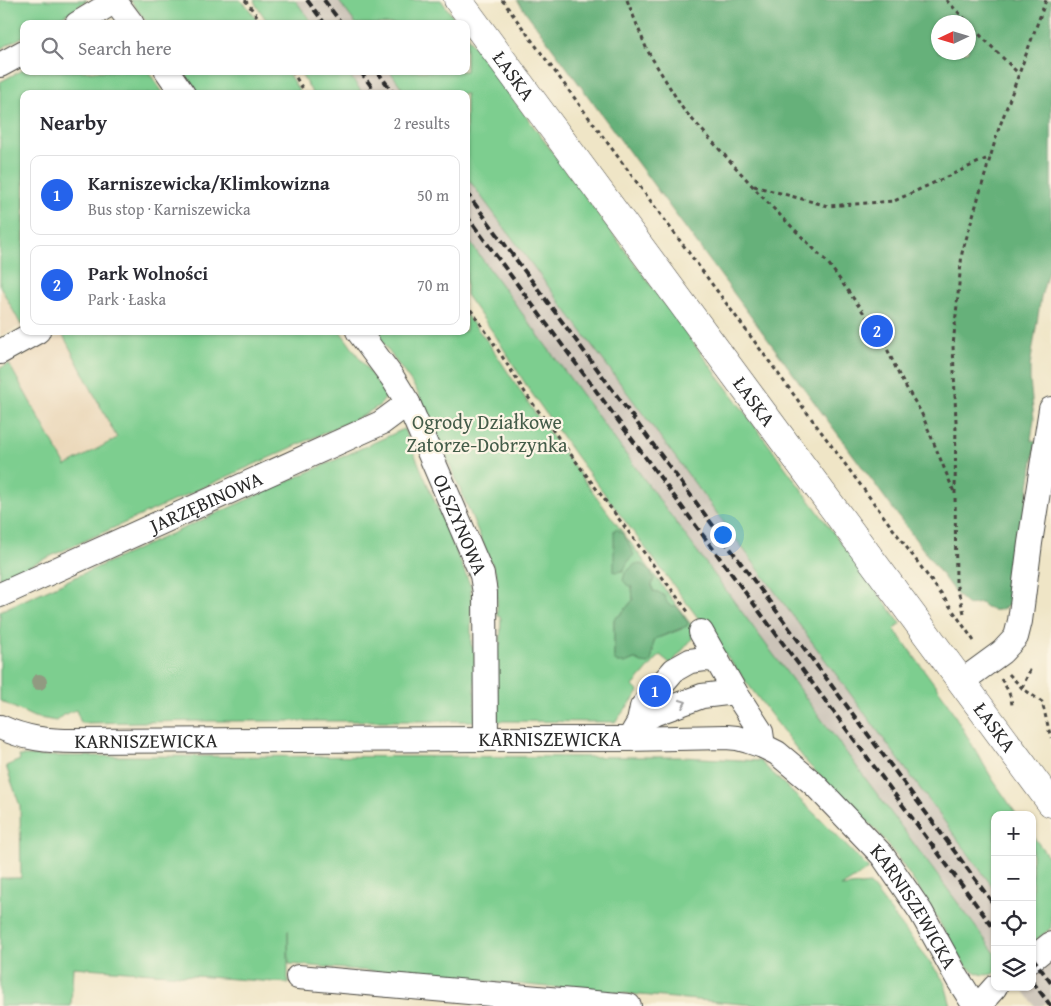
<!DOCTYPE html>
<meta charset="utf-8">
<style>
body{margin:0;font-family:"Gentium Book Plus",serif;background:#f2f2f3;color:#2b2b33}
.controls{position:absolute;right:15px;bottom:15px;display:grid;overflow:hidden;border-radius:10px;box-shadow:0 1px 4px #0004}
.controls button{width:45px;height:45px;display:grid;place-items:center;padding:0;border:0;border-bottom:1px solid #e1e1e2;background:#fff;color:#2b2b33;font:25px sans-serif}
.compass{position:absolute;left:931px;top:15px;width:45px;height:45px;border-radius:50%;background:#fff;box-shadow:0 1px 4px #0004;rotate:266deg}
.you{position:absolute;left:722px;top:534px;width:18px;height:18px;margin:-12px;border:4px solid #fff;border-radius:50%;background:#1a73e8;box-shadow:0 0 0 8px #1a73e833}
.badge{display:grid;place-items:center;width:32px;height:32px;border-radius:50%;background:#2563eb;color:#fff;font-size:16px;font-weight:700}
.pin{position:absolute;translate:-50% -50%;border:2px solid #fff;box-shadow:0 1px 5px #0006}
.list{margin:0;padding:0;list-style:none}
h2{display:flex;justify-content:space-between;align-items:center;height:65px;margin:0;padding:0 20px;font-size:21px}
h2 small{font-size:16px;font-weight:400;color:#7c7c81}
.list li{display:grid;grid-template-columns:32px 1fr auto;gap:15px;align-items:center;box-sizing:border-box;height:80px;margin:0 10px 10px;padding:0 10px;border:1px solid #e1e1e2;border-radius:10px}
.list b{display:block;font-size:19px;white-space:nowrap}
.list p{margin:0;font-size:16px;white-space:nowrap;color:#7c7c81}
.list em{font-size:16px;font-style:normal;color:#7c7c81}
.icon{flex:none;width:28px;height:28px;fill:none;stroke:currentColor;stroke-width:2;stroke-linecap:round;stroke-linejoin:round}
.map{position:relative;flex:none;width:1051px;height:1006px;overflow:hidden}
.search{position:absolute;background:#fff;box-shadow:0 1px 4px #0004;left:20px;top:20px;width:450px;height:55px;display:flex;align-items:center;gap:12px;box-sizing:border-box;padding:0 18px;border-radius:10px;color:#7c7c81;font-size:19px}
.panel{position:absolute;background:#fff;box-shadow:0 1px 4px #0004;left:20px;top:90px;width:450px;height:245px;border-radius:10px}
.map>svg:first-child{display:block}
.built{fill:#ebd8ba}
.industrial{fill:#cbc3b8}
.green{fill:#7dce8f;stroke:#547c5d;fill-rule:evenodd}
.forest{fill:#66b17a;stroke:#486e52;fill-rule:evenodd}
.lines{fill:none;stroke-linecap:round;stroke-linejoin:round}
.minor-casing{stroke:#484742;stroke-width:26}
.major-casing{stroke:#484742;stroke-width:29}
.path{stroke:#484742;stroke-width:3;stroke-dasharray:4 4;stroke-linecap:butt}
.minor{stroke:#fff;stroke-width:24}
.major{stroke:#fff;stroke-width:28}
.rail{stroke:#2b2b2b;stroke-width:4;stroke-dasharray:8 4;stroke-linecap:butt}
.tree{fill:#919a81}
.oneway{stroke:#a0a0a0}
.labels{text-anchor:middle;stroke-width:4.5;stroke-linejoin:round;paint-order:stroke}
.street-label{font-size:20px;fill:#2b2b2b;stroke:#fcf5e5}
.park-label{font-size:20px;fill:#445c49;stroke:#fcf5e5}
</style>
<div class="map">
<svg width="1051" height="1006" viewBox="0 0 1051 1006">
<rect width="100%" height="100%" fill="#fcf5e5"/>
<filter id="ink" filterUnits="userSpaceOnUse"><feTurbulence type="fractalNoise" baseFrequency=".02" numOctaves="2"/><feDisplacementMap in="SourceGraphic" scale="10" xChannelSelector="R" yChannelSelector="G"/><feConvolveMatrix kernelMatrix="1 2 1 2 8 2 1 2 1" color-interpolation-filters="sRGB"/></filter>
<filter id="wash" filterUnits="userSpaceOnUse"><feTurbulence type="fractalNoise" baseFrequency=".0096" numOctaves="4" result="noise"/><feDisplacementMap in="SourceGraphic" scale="20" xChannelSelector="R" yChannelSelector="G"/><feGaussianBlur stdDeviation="1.12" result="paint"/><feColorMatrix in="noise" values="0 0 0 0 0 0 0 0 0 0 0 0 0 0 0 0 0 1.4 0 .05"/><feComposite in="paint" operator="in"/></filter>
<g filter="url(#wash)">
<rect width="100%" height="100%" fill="#efe5c6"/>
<path class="built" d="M0,286L21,325L0,336Z
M63,335L117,439L66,466L9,364Z"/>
<path class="industrial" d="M269,0H377L395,24H287Z
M322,71H429L446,94H339Z
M466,122L995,843V953L466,266Z
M1032,942L1051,966V999L1042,1006H1035L1021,987H1032Z"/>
<path class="green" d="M0,0H87L74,10L48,24H24V36L0,49Z
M130,0H240L246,5L260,24H148Z
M254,0H295L313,24H269L256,5Z
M338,0H441L458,24H356Z
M466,35L901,624L894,629L944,697L993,780L1017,815H995V890L725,524L466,176V94H406L390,71H466Z
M24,69V71H148L164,94H24V323L21,325L0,286V82Z
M183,71H287L301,94H199Z
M299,71H347L363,94H313Z
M466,237L733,600L995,953V973C983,978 973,972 964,964L925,898L898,858L878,832L808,764L576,456L528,388L495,335L466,295Z
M466,315L488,342L535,413L564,453L692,626V639L671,664L660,655L633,686L639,692L615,722L497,721L496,646L500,645L501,618L497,615V576L440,442L416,389L374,331H466ZM642,564C648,567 651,573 654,579L652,585L653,591L658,592L669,605L672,607L682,629L655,639L652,647L654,652L642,663L634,659L625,663L614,659V619L621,614L633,600L632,587L625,573L635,565Z
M69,331H340L387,396L380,405L364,415L0,579V368L9,364L66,466L117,438L63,335Z
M404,429L471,587V644L475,652V721H204L81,723L76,710L63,715L56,721L34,717L0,701V611Z
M19,756L682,757L760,761L820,819L869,869L841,887L870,884L944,981L951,1006H765L289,964L288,930V983L73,967L71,1006H0V878H21L20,806L6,766L20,760Z
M1032,835L1051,860V928L1033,943L1032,942Z"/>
<path class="forest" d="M517,0H1051V261L1041,297L1030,366V380L1034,419L1031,440L1036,441L1011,604C998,612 993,613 981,603L968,605L956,594ZM938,22H968V52H938Z
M616,529C626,533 629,546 634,555L629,560L623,571L614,572V530Z
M635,564C647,564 649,569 654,579L652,585L653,591L658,592L665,596C666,601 667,604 672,607L677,606L688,623L687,626L655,639C654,641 653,644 653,646C651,655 655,654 649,664L642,663L634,659L625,663H617L614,659V619L621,614L633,600L632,587L627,585L623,580L625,573Z"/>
</g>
<g filter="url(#ink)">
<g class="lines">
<defs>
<g id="minor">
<path d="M114,0L132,24"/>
<path d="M77,24L115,1"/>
<path d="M0,65L24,52"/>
<path d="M167,71L183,94"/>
<path id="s1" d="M358,331L392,377L408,403L482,575L485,593L486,739"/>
<path d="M0,352L38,331"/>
<path id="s2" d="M0,595L381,423L408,403"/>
<path d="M701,632L735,692L761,732L763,746"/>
<path d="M961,682L1002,652L1016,637L1020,621L1030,543L1051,409"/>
<path d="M639,722L656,713L702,696L735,692"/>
<path id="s3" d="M0,727C26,739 48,741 76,741L486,739H627L726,737L737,738L748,741L763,746L777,753L814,784L882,855L921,912L958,979L975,1006"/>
<path d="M627,739L632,734L639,722L642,707L674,670L690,661L705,659L717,660"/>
<path d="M1032,959L1051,944"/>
<path d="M298,977L629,1006"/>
<path d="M982,1006L987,996L995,987"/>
</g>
<g id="major">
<path id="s4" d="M458,0L1051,803"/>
</g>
</defs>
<use href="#minor" class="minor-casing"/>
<use href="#major" class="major-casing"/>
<path class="path" d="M245,0L263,24
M502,0L947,602L976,644
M627,0L647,50L683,109L766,201L828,263L883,340L900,377L921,412L954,492
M946,0L968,22
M968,23L1019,74
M292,71L306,94
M754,186L828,206L894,201L990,157
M466,303L489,336L528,397L689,613
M964,613L956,583L955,493L956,422L953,346L962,253L998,131L1046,0
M1009,674L1022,688L1042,702L1051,738
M1001,679C1007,688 1011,695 1012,705
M1022,688L1031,668"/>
<use href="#minor" class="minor"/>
<use href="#major" class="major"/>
<path class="rail" d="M307,0L325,24
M324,0L342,24
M360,71L377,94
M377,71L394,94
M466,192L995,906
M466,215L995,930
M1032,957L1051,983
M1032,981L1051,1006"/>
</g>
<circle class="tree" cx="39" cy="682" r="8"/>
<defs><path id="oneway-chevron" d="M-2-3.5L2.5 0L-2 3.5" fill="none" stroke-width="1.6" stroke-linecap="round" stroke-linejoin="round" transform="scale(1.25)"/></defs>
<use class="oneway" href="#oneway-chevron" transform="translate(683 703) rotate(-21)"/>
</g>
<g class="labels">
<g class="street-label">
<text dy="7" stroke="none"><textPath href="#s4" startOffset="94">ŁASKA</textPath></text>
<text dy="7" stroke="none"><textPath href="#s4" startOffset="499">ŁASKA</textPath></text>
<text dy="7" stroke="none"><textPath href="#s2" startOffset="226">JARZĘBINOWA</textPath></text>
<text dy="7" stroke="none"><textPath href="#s1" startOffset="220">OLSZYNOWA</textPath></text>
<text dy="7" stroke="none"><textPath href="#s4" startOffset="904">ŁASKA</textPath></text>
<text dy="7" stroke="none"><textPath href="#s3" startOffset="552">KARNISZEWICKA</textPath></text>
<text dy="7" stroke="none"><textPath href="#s3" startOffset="148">KARNISZEWICKA</textPath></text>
<text dy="7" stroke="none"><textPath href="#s3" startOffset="989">KARNISZEWICKA</textPath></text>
</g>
<g class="park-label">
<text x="487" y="429">Ogrody Działkowe<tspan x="487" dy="23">Zatorze-Dobrzynka</tspan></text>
</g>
</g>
</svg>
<div class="controls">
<button>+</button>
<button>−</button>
<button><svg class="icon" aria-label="locate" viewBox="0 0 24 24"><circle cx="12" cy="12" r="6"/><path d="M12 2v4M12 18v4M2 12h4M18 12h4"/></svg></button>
<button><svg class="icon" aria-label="layers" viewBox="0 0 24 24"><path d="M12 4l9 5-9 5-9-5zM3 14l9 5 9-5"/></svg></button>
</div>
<svg class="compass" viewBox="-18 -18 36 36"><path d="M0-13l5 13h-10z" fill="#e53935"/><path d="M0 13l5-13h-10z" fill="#7c7c81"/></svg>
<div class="you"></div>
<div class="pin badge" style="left:655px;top:691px">1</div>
<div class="pin badge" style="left:877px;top:331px">2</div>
<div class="search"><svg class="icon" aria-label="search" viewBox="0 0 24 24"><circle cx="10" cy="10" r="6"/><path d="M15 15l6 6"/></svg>Search here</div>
<section class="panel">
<h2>Nearby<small>2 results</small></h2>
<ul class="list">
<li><span class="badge">1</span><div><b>Karniszewicka/Klimkowizna</b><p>Bus stop · Karniszewicka</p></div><em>50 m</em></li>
<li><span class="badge">2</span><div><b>Park Wolności</b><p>Park · Łaska</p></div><em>70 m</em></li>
</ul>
</section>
</div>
